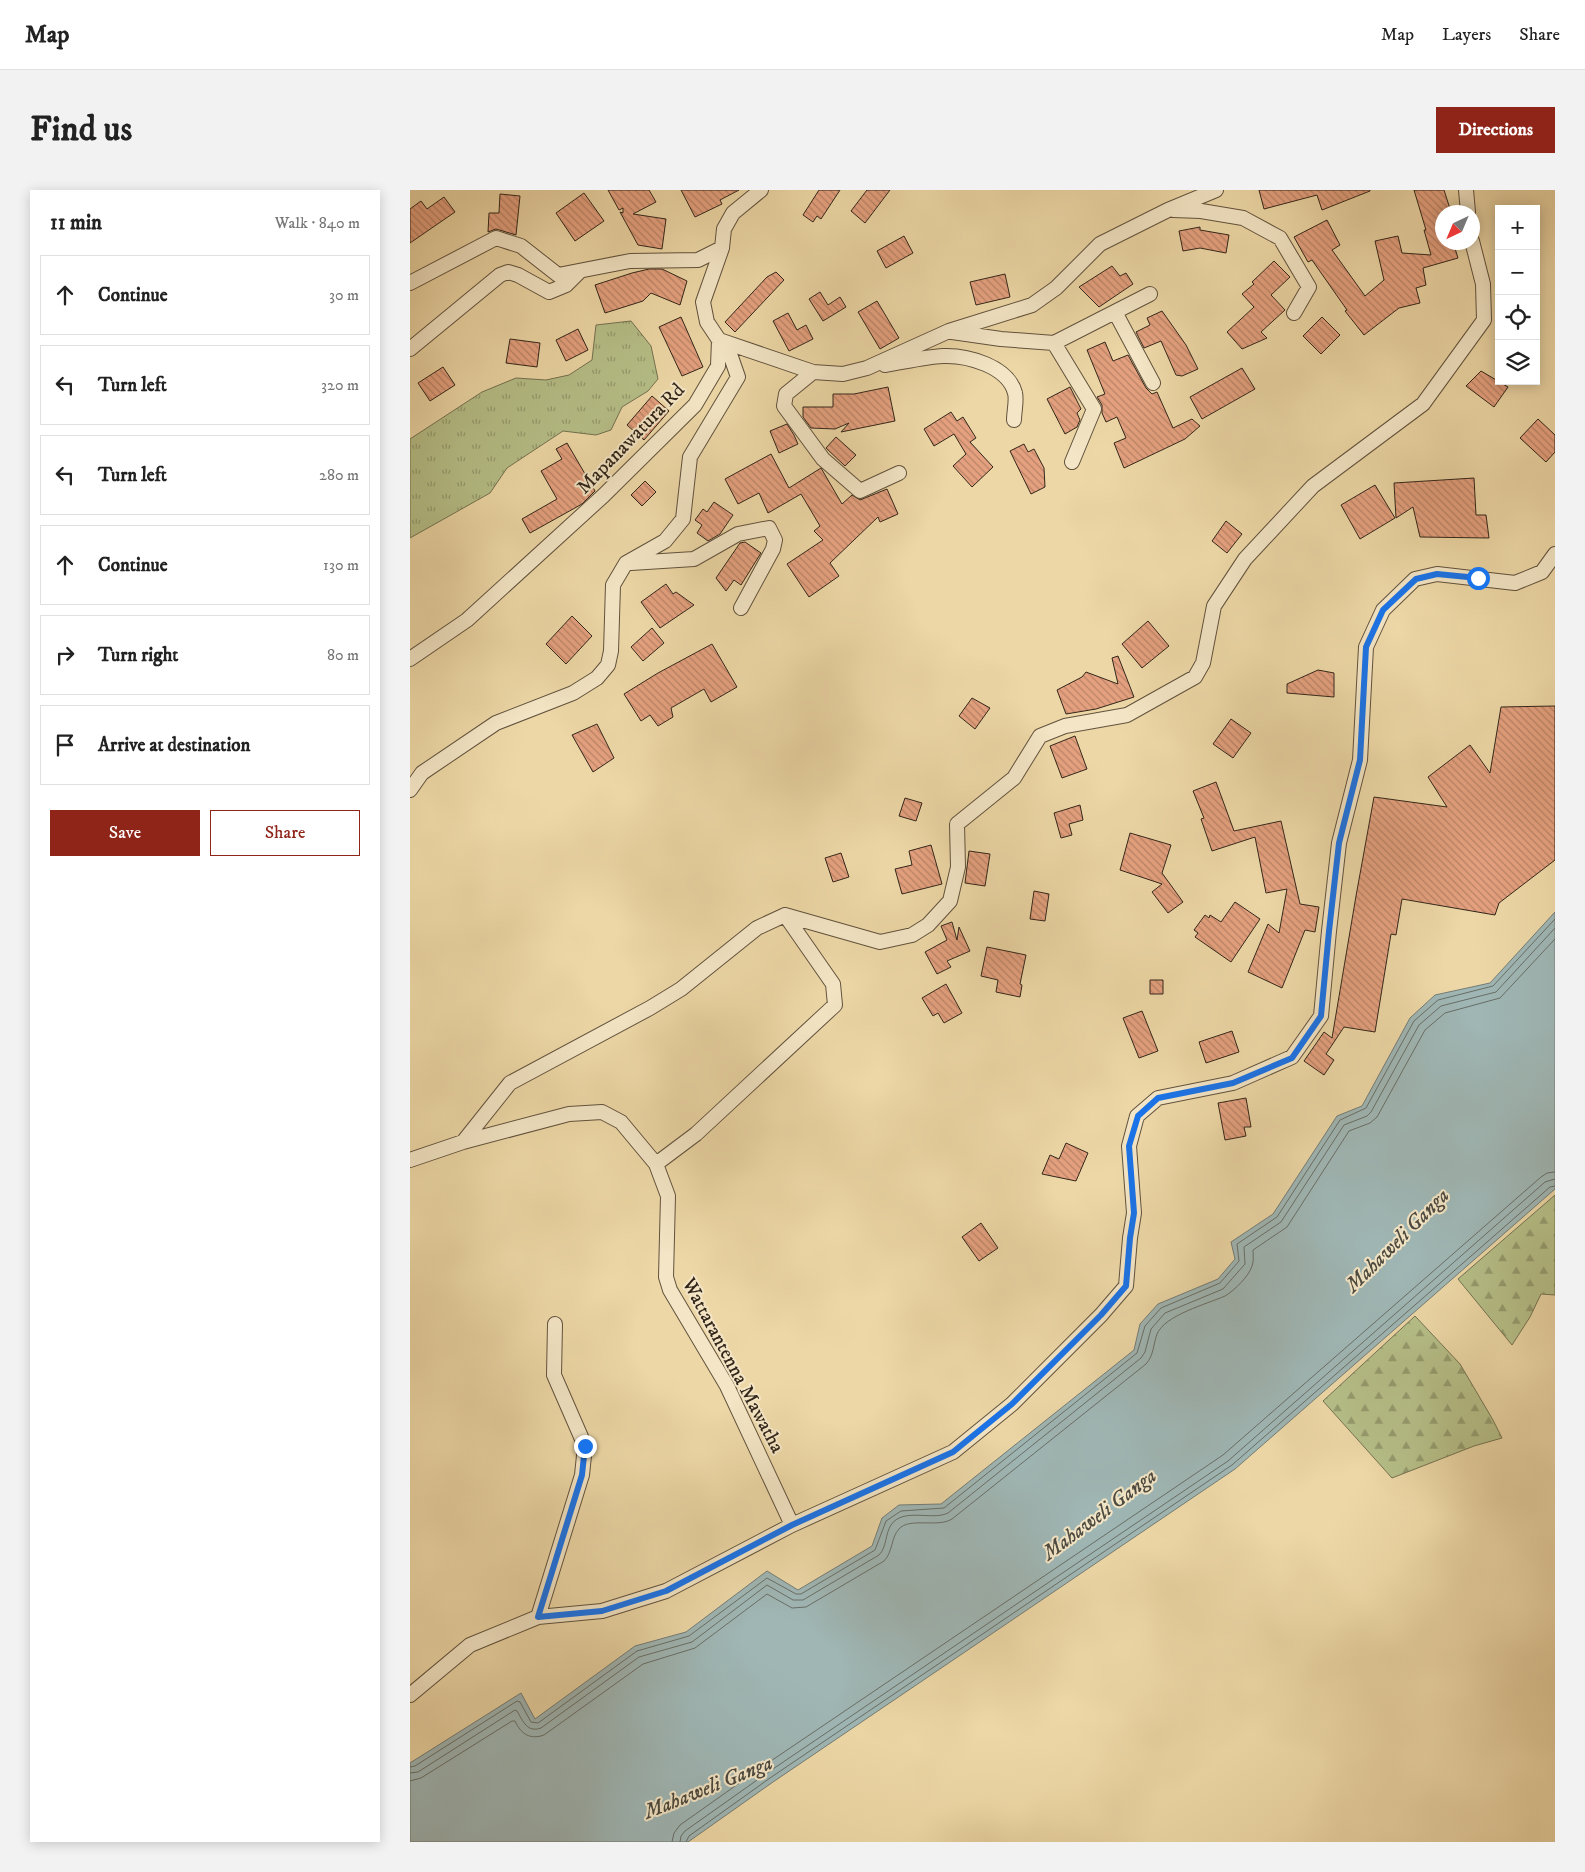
<!DOCTYPE html>
<meta charset="utf-8">
<style>
body{margin:0;font-family:"IM FELL DW Pica",serif;background:#f2f2f2;color:#222}
.controls{position:absolute;right:15px;top:15px;display:grid;overflow:hidden;border-radius:0px;box-shadow:0 2px 12px #0003}
.controls button{width:45px;height:45px;display:grid;place-items:center;padding:0;border:0;border-bottom:1px solid #e0e0e0;background:#fff;color:#222;font:25px sans-serif}
.compass{position:absolute;left:1025px;top:15px;width:45px;height:45px;border-radius:50%;background:#fff;box-shadow:0 2px 12px #0003;rotate:224deg}
.stop{position:absolute;width:15px;height:15px;margin:-11px;border:4px solid #1a73e8;border-radius:50%;background:#fff}
.stop.end{background:#1a73e8;border-color:#fff;box-shadow:0 1px 5px #0008}
.list{margin:0;padding:0;list-style:none}
h2{display:flex;justify-content:space-between;align-items:center;height:65px;margin:0;padding:0 20px;font-size:21px}
h2 small{font-size:16px;font-weight:400;color:#767676}
.list li{display:grid;grid-template-columns:32px 1fr auto;gap:15px;align-items:center;box-sizing:border-box;height:80px;margin:0 10px 10px;padding:0 10px;border:1px solid #e0e0e0;border-radius:0px}
.list b{display:block;font-size:19px;white-space:nowrap}
.list em{font-size:16px;font-style:normal;color:#767676}
.actions{display:flex;gap:10px;padding:15px 20px}
.actions a{flex:1;padding:11px 0;border:1px solid #8f2418;border-radius:0px;text-align:center;font-size:18px;color:#8f2418}
.actions .main{background:#8f2418;color:#fff}
.icon{flex:none;width:28px;height:28px;fill:none;stroke:currentColor;stroke-width:2;stroke-linecap:round;stroke-linejoin:round}
.map{position:relative;flex:none;width:1145px;height:1652px;overflow:hidden;border-radius:0px}
header{display:flex;align-items:center;gap:30px;box-sizing:border-box;height:70px;padding:0 25px;background:#fff;border-bottom:1px solid #e0e0e0}
header strong{font-size:24px}
nav{display:flex;gap:28px;margin-inline-start:auto;font-size:18px}
.intro{display:flex;align-items:center;justify-content:space-between;box-sizing:border-box;height:120px;padding:0 30px}
h1{margin:0;font-size:35px}
.button{padding:12px 22px;border-radius:0px;background:#8f2418;color:#fff;font-size:18px;font-weight:700}
main{display:flex;gap:30px;padding:0 30px}
aside{flex:1;background:#fff;border-radius:0px;box-shadow:0 2px 12px #0003}
.map>svg:first-child{display:block}
.grass{fill:url(#grass-tufts);stroke:#747251}
.forest{fill:url(#forest-firs);stroke:#747251}
.water{fill:#9fb6b4;stroke:#737c76}
.lines{fill:none;stroke-linecap:round;stroke-linejoin:round}
.shore{stroke:#686e67;stroke-width:1}
.building{fill:url(#building-back-hatch);stroke:#32261a}
.minor-casing{stroke:#61523d;stroke-width:16}
.minor{stroke:#f3e5c5;stroke-width:14}
.route{stroke:#1a73e8;stroke-width:6}
.labels{text-anchor:middle;stroke-width:4;stroke-linejoin:round;paint-order:stroke}
.street-label{font-size:20px;fill:#32261a;stroke:#f3e5c5}
.water-label{font-size:21px;font-style:italic;fill:#4d4a40;stroke:#f3e5c5}
</style>
<header>
<strong>Map</strong>
<nav><a>Map</a><a>Layers</a><a>Share</a></nav>
</header>
<div class="intro"><h1>Find us</h1><a class="button">Directions</a></div>
<main>
<aside>
<h2>11 min<small>Walk · 840 m</small></h2>
<ul class="list">
<li><svg class="icon" aria-label="ahead" viewBox="0 0 24 24"><path d="M12 20V5M6 11l6-6 6 6"/></svg><div><b>Continue</b></div><em>30 m</em></li>
<li><svg class="icon" aria-label="left" viewBox="0 0 24 24"><path d="M17 20v-9H6M10 6l-5 5 5 5"/></svg><div><b>Turn left</b></div><em>320 m</em></li>
<li><svg class="icon" aria-label="left" viewBox="0 0 24 24"><path d="M17 20v-9H6M10 6l-5 5 5 5"/></svg><div><b>Turn left</b></div><em>280 m</em></li>
<li><svg class="icon" aria-label="ahead" viewBox="0 0 24 24"><path d="M12 20V5M6 11l6-6 6 6"/></svg><div><b>Continue</b></div><em>130 m</em></li>
<li><svg class="icon" aria-label="right" viewBox="0 0 24 24"><path d="M7 20v-9h11M14 6l5 5-5 5"/></svg><div><b>Turn right</b></div><em>80 m</em></li>
<li><svg class="icon" aria-label="arrive" viewBox="0 0 24 24"><path d="M6 21V4h12l-3 4 3 4H6"/></svg><div><b>Arrive at destination</b></div></li>
</ul>
<div class="actions"><a class="main">Save</a><a>Share</a></div>
</aside>
<div class="map">
<svg width="1145" height="1652" viewBox="0 0 1145 1652">
<defs>
<pattern id="grass-tufts" width="24" height="20" patternUnits="userSpaceOnUse" patternTransform="scale(1.25)"><rect width="24" height="20" fill="#b6bf88"/><path d="M3 7l-1-3M5 7V3M7 7l1-3M15 17l-1-3M17 17v-4M19 17l1-3" fill="none" stroke="#959b6e"/></pattern>
<pattern id="forest-firs" width="22" height="20" patternUnits="userSpaceOnUse" patternTransform="scale(1.25)"><rect width="22" height="20" fill="#b6bf88"/><path d="M5 1l3.5 6h-7zM16 11l3.5 6h-7z" fill="#959b6e"/></pattern>
<pattern id="building-back-hatch" width="6" height="6" patternUnits="userSpaceOnUse" patternTransform="scale(1.25)"><rect width="6" height="6" fill="#e5a17f"/><path d="M-1 5l2 2M0 0l6 6M5-1l2 2" fill="none" stroke="#ba8367"/></pattern>
</defs>
<rect width="100%" height="100%" fill="#edd7a6"/>
<filter id="stains"><feTurbulence type="fractalNoise" baseFrequency=".004" numOctaves="4"/><feColorMatrix values="0 0 0 0 .2 0 0 0 0 .09 0 0 0 0 .02 0 0 0 .5 -.17"/></filter>
<radialGradient id="worn" r=".72"><stop offset=".6" stop-color="#630" stop-opacity="0"/><stop offset="1" stop-color="#630" stop-opacity=".3"/></radialGradient>
<path class="grass" d="M221,131L241,156L248,189L238,201L212,217L201,240L186,245L153,241L97,278L80,303L0,348V249L72,202L106,188L136,190L159,185L182,170L186,135Z"/>
<path class="forest" d="M1145,1005V1105L1131,1104L1120,1127L1102,1155L1048,1089Z
M1005,1126L1050,1174L1083,1230L1092,1248L1064,1256L982,1288L913,1211Z"/>
<path class="water" d="M1145,722V999L825,1279L363,1592L278,1652H0V1573L111,1503L125,1529L225,1456L276,1442L357,1381L388,1400L462,1356L472,1328L489,1315L531,1314L724,1160L730,1134L748,1114L808,1089L825,1069L821,1052L863,1024L927,926L952,916L1000,828L1025,805L1080,793Z"/>
<g class="lines">
<path class="shore" d="M0,1577L5,1576L107,1511L110,1512L121,1532L128,1533L227,1461L279,1446L357,1388L386,1404H391L465,1360L476,1331L491,1321L534,1318L727,1163L735,1136L751,1118L810,1093L829,1071L827,1054L867,1027L930,930L956,918L1004,831L1028,810L1083,796L1145,729
M0,1583L8,1582L105,1520L107,1521C113,1531 117,1543 131,1538L229,1467L282,1452L357,1395L383,1410H393L469,1365C477,1357 475,1344 481,1335C493,1317 522,1331 538,1323L731,1168L735,1162L741,1139L755,1123L813,1099L835,1074L834,1057L871,1032L934,935L957,926L961,922L1009,835L1031,816L1086,802L1145,738
M0,1591L11,1588L102,1531H105C111,1544 120,1550 134,1545L233,1474L285,1458L357,1404L382,1418L396,1417L474,1371C483,1362 481,1347 489,1339C499,1327 528,1338 542,1329L736,1174C744,1165 743,1155 747,1144C755,1125 797,1114 815,1106C825,1100 839,1086 842,1076C844,1071 843,1065 843,1060L877,1037L939,941L960,933L967,927L1015,840L1035,823L1090,808L1145,749
M262,1652L264,1643L270,1635L352,1577L813,1265L1131,987L1137,983L1145,982
M270,1652L271,1646L275,1641L357,1583L818,1271L1135,992L1145,989
M276,1652L279,1646L360,1588L822,1275L1140,997L1145,996"/>
</g>
<path class="building" d="M198,0H239L246,12L223,24L256,29L252,59L228,55L210,22L213,23V18L209,20Z
M271,0H329L310,10L312,14L285,27Z
M409,0H430L411,29L407,26L403,32L393,25Z
M457,0H480L455,33L441,21Z
M849,0H960V1L912,20L907,5L854,19Z
M1004,0H1034L1041,22H1032V52H1043L1048,68L1013,78L1016,95L1006,98L1010,113L989,118L954,145L935,121L937,120L902,70L898,72L884,47L917,30L930,55L922,60L955,106L974,90L965,51L988,46L992,63L1021,65L1014,40H1016Z
M174,3L194,31L165,51L146,23Z
M90,4L110,6L106,45L86,39L78,42L79,23H89Z
M34,7L45,22L0,53V19L11,11L17,19Z
M790,37V40L819,45L816,63L790,58L773,61L769,41Z
M494,46L503,63L476,78L467,61Z
M864,71L880,87L861,105L875,120L851,142L857,148L832,159L817,142L844,117L832,104L844,94L842,92Z
M702,76L710,86L716,83L723,94L689,117L669,97Z
M239,79H252L277,91L270,115L241,103L233,111L195,123L185,95L222,83Z
M366,82L374,90L325,142L315,132L357,87Z
M595,84L600,107L566,115L560,92Z
M410,102L418,115L430,107L436,117L413,131L399,109Z
M467,111L489,148L470,159L448,122Z
M752,121L776,155L788,179L772,186L766,185L751,151L734,158L726,142L740,135L737,128Z
M378,123L387,140L396,135L403,149L379,161L363,131Z
M271,127L293,177L272,186L249,137Z
M912,127L930,145L911,164L893,146Z
M168,139L178,160L156,171L146,150Z
M100,149L130,153L127,177L96,173Z
M695,152L703,171L718,165L736,198L742,204L747,202L763,238L782,229L790,236L775,249L714,278L704,253L716,248L707,227L696,232L692,223V215L687,207L695,204L677,160Z
M33,177L45,195L20,211L8,193Z
M832,178L845,199L792,229L780,207Z
M1071,181L1098,197L1084,217L1056,196Z
M478,197L485,231L431,242L439,233L425,239L401,238L393,227V217H423V204H444Z
M660,197L671,219L667,223L670,230L667,237L655,244L637,209Z
M242,206L259,221L234,250L217,235Z
M541,222L547,231L553,227L566,248L560,252L583,277L562,297L543,276L556,264L544,244L524,256L514,239Z
M1128,229L1145,245V262L1136,272L1110,248Z
M377,234L384,245L388,254L369,263L360,241Z
M426,247L446,265L435,276L416,258Z
M157,253L185,301L172,314L120,343L112,329L147,309L131,281L152,269L146,259Z
M614,254L618,262L624,259L634,278L635,297L621,304L600,261Z
M361,264L379,298L411,278L432,314L442,305L450,310L477,299L488,324L470,332L468,327L420,373L429,386L399,407L377,374L413,350L404,341L410,336L391,304L358,323L349,303L328,314L315,289Z
M1064,288L1066,325H1076L1079,348L1010,347L1003,317L986,328L984,293Z
M235,291L246,302L232,316L221,305Z
M965,295L985,328L950,349L931,315Z
M304,312L323,325L310,344L298,351L287,343L292,335L285,330L293,319L297,322Z
M816,331L832,344L817,363L802,351Z
M335,352L351,363L331,395L324,390L316,401L306,388L330,353Z
M256,394L263,404L266,402L284,415L250,438L231,412Z
M162,426L182,446L156,474L136,454Z
M738,431L759,456L732,478L712,454Z
M242,438L254,453L233,471L221,457Z
M302,454L327,497L301,512L294,499L261,518L263,527L248,536L240,525L231,531L214,504L248,483Z
M708,466L724,507L686,519L656,524L647,500L672,487L676,482L708,494L702,468Z
M908,480L924,483V507L877,503V494Z
M562,508L580,518L565,539L549,526Z
M1145,516V670L1089,713L1085,725L992,709L986,745L981,744L965,842L934,837L916,864L924,870L914,885L894,871L914,842L922,848L946,706L964,607L1037,617L1018,587L1060,555L1080,583L1091,517Z
M821,529L841,543L823,568L803,554Z
M187,534L204,568L183,582L162,545Z
M665,546L677,579L652,588L640,556Z
M806,592L824,641L871,631L890,714L909,717L905,742L895,740L872,798L838,782L858,734L869,743L877,699L856,703L845,647L802,661L791,629L794,628L783,601Z
M495,608L512,613L506,631L489,626Z
M670,615L673,630L659,634L662,645L651,648L644,623Z
M720,643L761,655L752,683L773,712L758,723L742,702L752,694L710,680Z
M521,655L532,694L492,704L485,679L502,675L499,661Z
M559,661L580,664L575,696L555,693Z
M431,663L439,687L423,692L415,668Z
M624,701L639,704L635,731L620,729Z
M825,712L850,729L821,772L785,747L788,743L784,740L795,725L799,728L800,725L811,732Z
M542,732L547,750L549,737L560,761L537,771L541,777L527,784L515,762L537,750L531,736Z
M577,757L616,765L610,794L612,795L610,807L586,802L588,790L571,786Z
M740,790H753V804H740Z
M536,794L552,823L534,833L528,823L523,826L512,808Z
M732,821L748,861L729,868L713,828Z
M822,841L829,862L796,873L789,852Z
M836,908L841,937H834L836,946L815,950L808,913Z
M656,953L678,963L666,991L632,984L640,965L649,969Z
M571,1033L588,1058L569,1071L552,1047Z"/>
<g class="lines">
<defs>
<path id="minor" d="M1056,0L1058,22
M763,20L791,21L833,28L870,48L899,97L884,123
M0,93L86,48L111,56L148,85L220,71L288,70L312,58
M705,122L743,193
M542,142L591,149L644,153L740,104
M309,150L403,182L433,184L457,178L539,141L622,115L646,98L690,54L758,20L806,0
M644,153L684,219L662,272
M0,159L90,85L98,82L108,85L139,102L156,95L169,82
M475,175C494,172 514,167 533,166C557,165 598,176 605,203C607,210 604,222 604,230
M403,182L376,204L374,216L413,269L450,301L489,283
M221,373L284,369L328,344L359,338L365,350L363,359L331,418
M0,469L57,430L193,306L285,215L308,176L309,150L297,132L293,112L312,58L314,39L323,23L351,0
M0,600L12,583L86,533L163,503L187,488L198,475L201,461L203,395L216,373L255,351L273,329L280,267L328,187L321,167L309,150
M53,952L100,893L240,818L271,799L347,738L375,725L470,752L502,745L518,735L540,711L548,677L547,634L604,588L630,546L655,536L717,525L785,487L793,473L804,416L835,369L903,296L1013,214L1074,130L1073,94L1062,51
M0,970L53,952L159,924L192,922L211,932L246,974L258,1006L256,1087L260,1100L317,1196L382,1335
M246,974L286,944L425,815L423,794L375,725
M128,1427L172,1285L175,1256L144,1185L145,1134
M0,1505L60,1455L128,1427L192,1421L256,1401L382,1335L543,1262L602,1214L691,1125L716,1096L720,1048L724,1023L719,956L727,926L748,908L823,893L882,867L911,826L919,741L929,653L950,570L956,457L973,420L1005,389L1027,384L1105,393L1132,382L1145,364"/>
</defs>
<use href="#minor" class="minor-casing"/>
<use href="#minor" class="minor"/>
</g>
<g class="lines">
<path class="route" d="M175,1256L172,1285L128,1427L192,1421L256,1401L382,1335L543,1262L602,1214L691,1125L716,1096L720,1048L724,1023L719,956L728,926L748,908L823,893L882,868L911,826L919,741L929,653L950,570L956,457L973,420L1006,389L1027,384L1068,388"/>
</g>
<g class="labels">
<g class="street-label">
<text transform="translate(220 248) rotate(-46)" y="7">Mapanawatura Rd</text>
<text transform="translate(324 1175) rotate(62)" y="7">Wattarantenna Mawatha</text>
</g>
<g class="water-label">
<text transform="translate(987 1050) rotate(-45)" y="7">Mahaweli Ganga</text>
<text transform="translate(689 1324) rotate(-37)" y="7">Mahaweli Ganga</text>
<text transform="translate(298 1597) rotate(-22)" y="7">Mahaweli Ganga</text>
</g>
</g>
<rect width="100%" height="100%" filter="url(#stains)"/>
<rect width="100%" height="100%" fill="url(#worn)"/>
</svg>
<div class="controls">
<button>+</button>
<button>−</button>
<button><svg class="icon" aria-label="locate" viewBox="0 0 24 24"><circle cx="12" cy="12" r="6"/><path d="M12 2v4M12 18v4M2 12h4M18 12h4"/></svg></button>
<button><svg class="icon" aria-label="layers" viewBox="0 0 24 24"><path d="M12 4l9 5-9 5-9-5zM3 14l9 5 9-5"/></svg></button>
</div>
<svg class="compass" viewBox="-18 -18 36 36"><path d="M0-13l5 13h-10z" fill="#e53935"/><path d="M0 13l5-13h-10z" fill="#767676"/></svg>
<div class="stop" style="left:1068px;top:388px"></div>
<div class="stop end" style="left:175px;top:1256px"></div>
</div>
</main>
